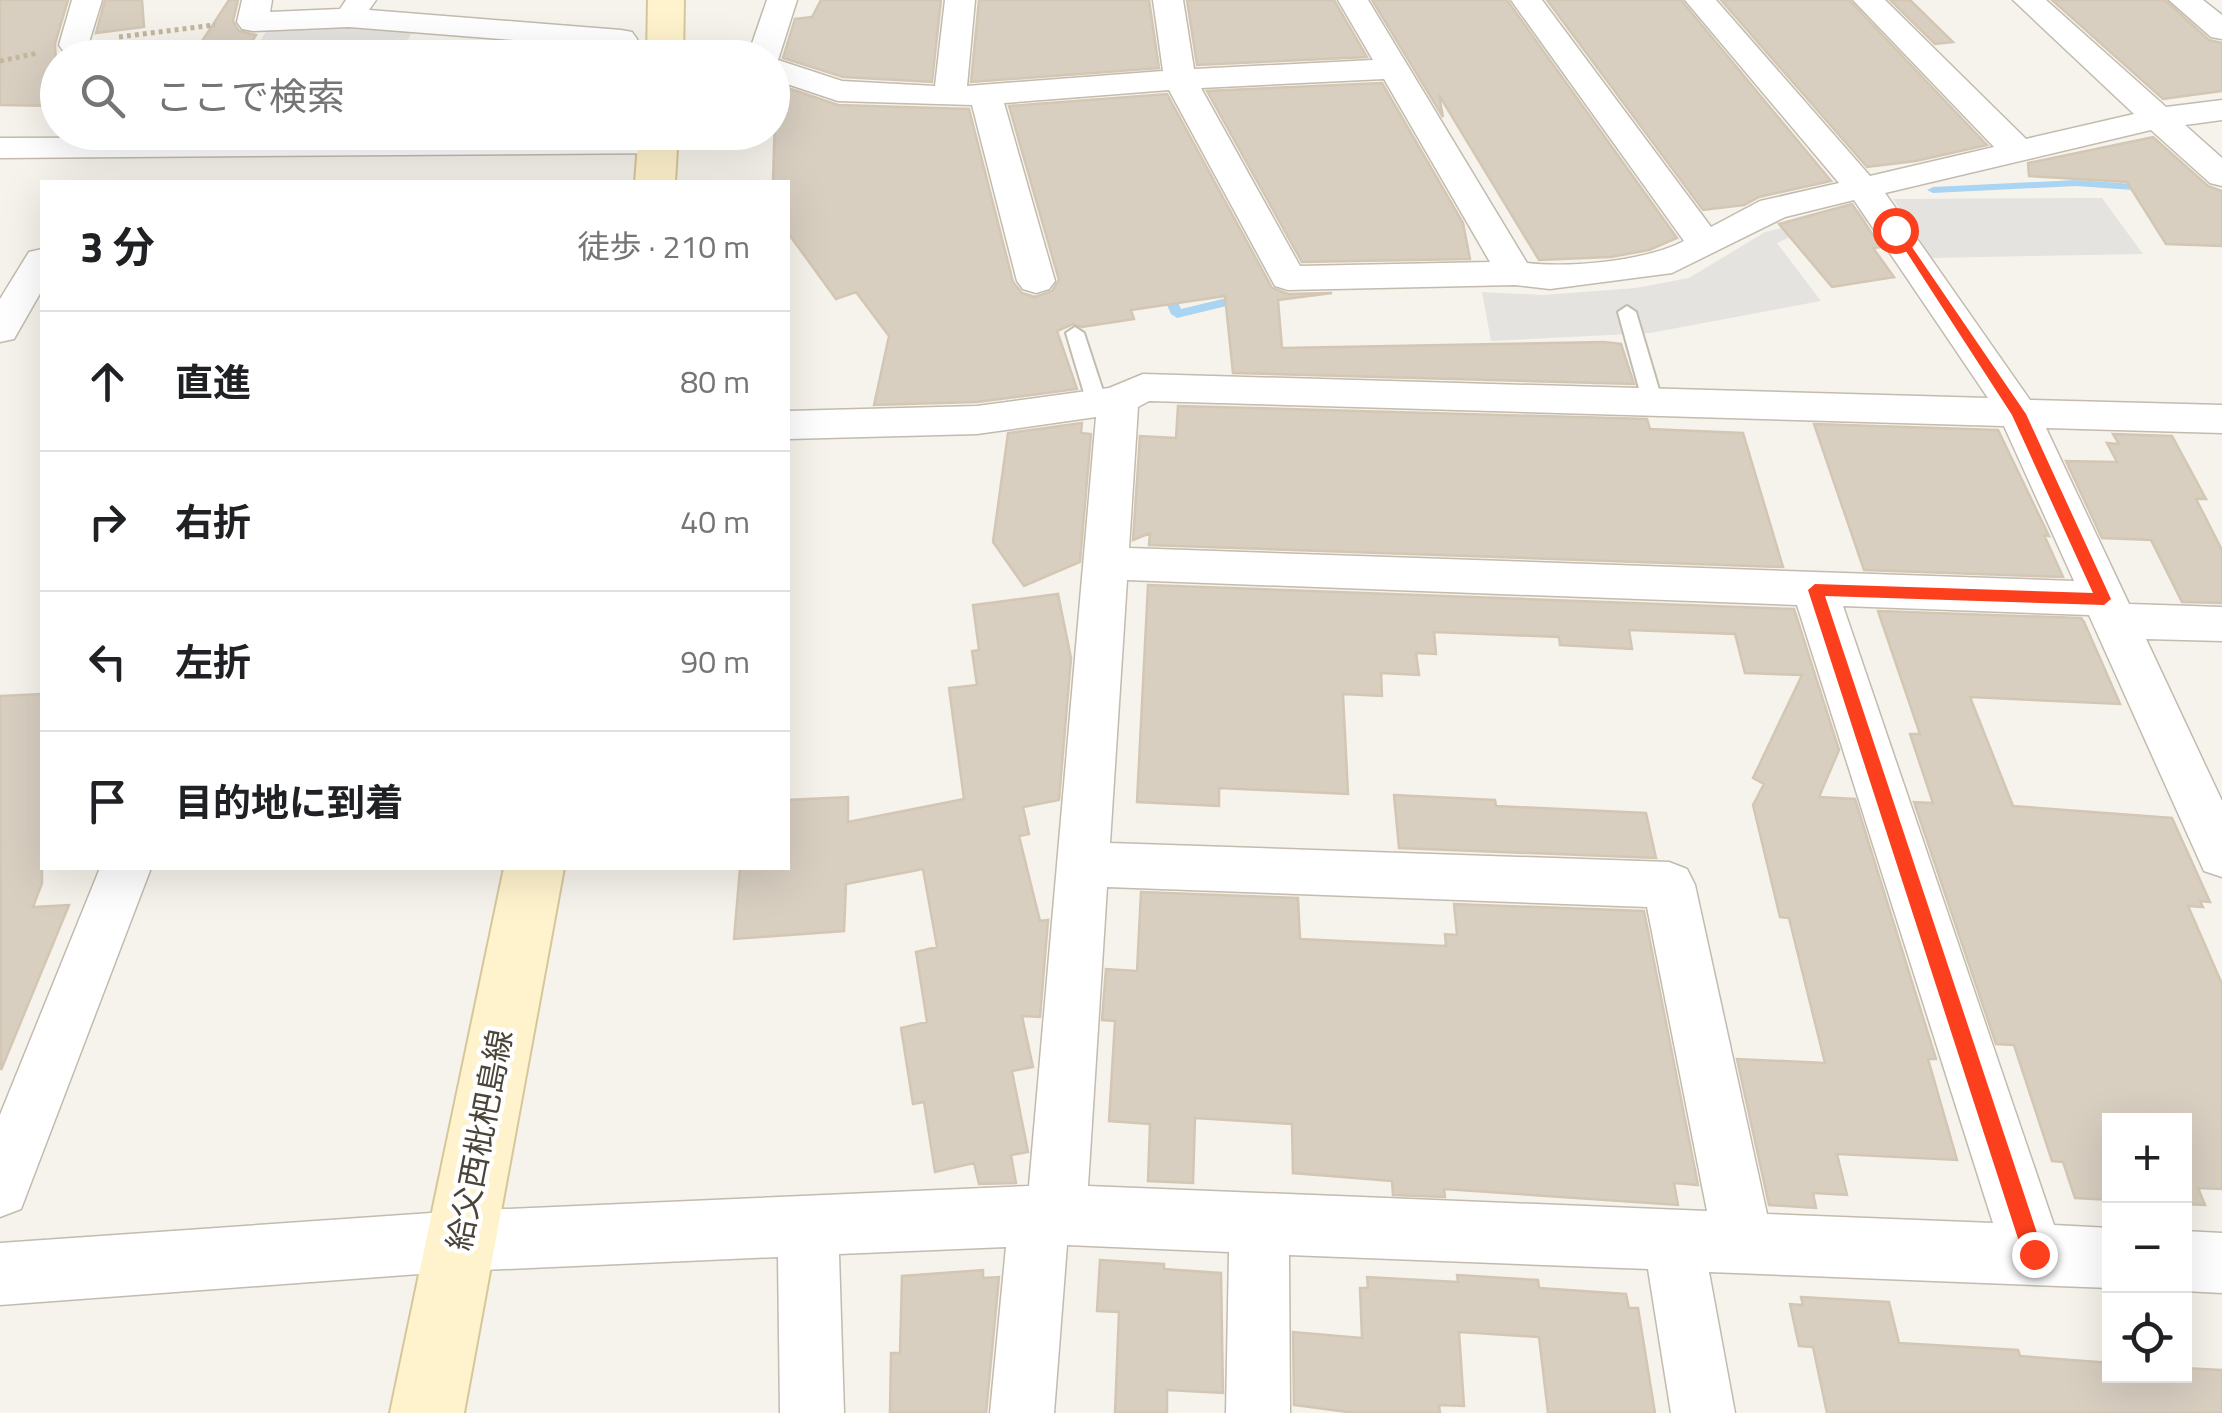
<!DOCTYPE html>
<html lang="ja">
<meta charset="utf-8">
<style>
body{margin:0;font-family:"Titillium Web","Noto Sans JP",sans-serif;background:#f2f2f2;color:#202124}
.controls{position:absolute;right:30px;bottom:30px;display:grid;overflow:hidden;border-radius:0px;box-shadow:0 10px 40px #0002}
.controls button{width:90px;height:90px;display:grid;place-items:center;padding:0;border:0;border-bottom:2px solid #e0e0e0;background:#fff;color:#202124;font:50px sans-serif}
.stop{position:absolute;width:30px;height:30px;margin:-22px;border:8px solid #fc3f1d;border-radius:50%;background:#fff}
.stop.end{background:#fc3f1d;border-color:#fff;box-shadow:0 2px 10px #0008}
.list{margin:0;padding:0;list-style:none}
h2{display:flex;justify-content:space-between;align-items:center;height:130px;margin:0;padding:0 40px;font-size:42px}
h2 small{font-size:32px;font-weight:400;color:#757577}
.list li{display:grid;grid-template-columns:65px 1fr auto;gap:30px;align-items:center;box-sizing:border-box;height:140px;padding:0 40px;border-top:2px solid #e0e0e0}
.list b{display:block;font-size:38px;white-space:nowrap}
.list em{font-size:32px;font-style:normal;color:#757577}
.icon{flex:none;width:55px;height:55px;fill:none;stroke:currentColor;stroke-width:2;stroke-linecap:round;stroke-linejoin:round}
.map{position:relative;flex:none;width:2222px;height:1413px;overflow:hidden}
.search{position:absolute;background:#fff;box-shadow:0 10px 40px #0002;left:40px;top:40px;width:750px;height:110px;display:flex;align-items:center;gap:25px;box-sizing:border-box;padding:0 35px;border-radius:55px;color:#757577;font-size:38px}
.panel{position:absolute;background:#fff;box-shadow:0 10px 40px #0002;left:40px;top:180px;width:750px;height:690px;border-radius:0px}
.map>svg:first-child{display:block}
.parking{fill:#e5e3e0}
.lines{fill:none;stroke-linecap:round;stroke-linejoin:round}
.stream{fill:#a9d4f2;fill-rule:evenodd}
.building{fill:#d8cfc1;stroke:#d3c7b4;stroke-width:2.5}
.service-casing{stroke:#c2bbae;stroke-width:4}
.minor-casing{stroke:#c2bbae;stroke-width:3}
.secondary-casing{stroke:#d6c79b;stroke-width:4}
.path{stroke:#c4b79f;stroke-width:5;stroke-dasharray:4 4;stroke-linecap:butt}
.service{fill:#fff;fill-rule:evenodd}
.minor{fill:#fff;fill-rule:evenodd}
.secondary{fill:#fff3cd;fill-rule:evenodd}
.route{fill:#fc3f1d}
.labels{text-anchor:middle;stroke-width:9;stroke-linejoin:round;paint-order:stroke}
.near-street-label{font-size:32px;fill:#4b4439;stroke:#fff}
</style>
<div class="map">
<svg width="2222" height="1413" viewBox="0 0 2222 1413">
<rect width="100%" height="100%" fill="#f6f3ec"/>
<path class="parking" d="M416,24L399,57L249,58L269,27Z
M2102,198L2143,254L1932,258L1893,199Z
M1864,209L1874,221L1799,233L1777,243L1821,301L1650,333L1491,341L1482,292L1543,295L1636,288L1689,278L1765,232Z"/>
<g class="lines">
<path class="stream" d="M2076,180L2148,185L2154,188L2148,191L2076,186L1933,193L1927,190L1933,187Z
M1165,283L1171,287L1181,309L1243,294L1249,298L1247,301L1177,318L1171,314L1159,287Z"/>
</g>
<path class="building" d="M0,0H68L55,44L58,106L0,105Z
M105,0H142L144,27L96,33Z
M229,0H238L233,21L239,31L256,35L242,58H191Z
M821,0H941L932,82L843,77L783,58L795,19L812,17Z
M979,0H1149L1159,68L971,82Z
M1187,0H1334L1367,57L1197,65Z
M1372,0H1507L1677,238L1649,250L1611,257L1539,260L1439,95L1443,117Z
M1547,0H1681L1831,181L1759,197L1744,205L1703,210Z
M1721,0H1849L1987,145L1916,161L1867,167Z
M1890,0H1910L1953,42L1935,44Z
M2052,0H2165L2209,40L2222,43V91L2163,99Z
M1382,83L1463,223L1470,259L1302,262L1207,91Z
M776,84L838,105L969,109L1013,282L1022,293L1035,297L1052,291L1059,280L1009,106L1167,94L1272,288L1288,294L1332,293L1278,300L1282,348L1604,342L1621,344L1634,384L1233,373L1225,296L1131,310L1134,319L1082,327L1073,324L1057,331L1077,389L977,402L874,405L889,336L856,292L836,299L788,233V182H773Z
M2153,137L2208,186L2222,191V246L2166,244L2127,182L2029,176L2028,163Z
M1852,204L1881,247L1873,248L1894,277L1832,287L1779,224Z
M1178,406L1647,419L1650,429L1743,433L1783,567L1149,545L1150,533L1133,540L1140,436L1176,438Z
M1082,423L1081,433L1091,434L1080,562L1024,586L993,542L1008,433Z
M1814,424L1998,430L2049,536L2044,535L2063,577L1864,570Z
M2113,434L2172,436L2206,499H2196L2222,550V603L2182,602L2151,540L2102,538L2066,461L2117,462L2107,443L2119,444Z
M1148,585L1794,609L1839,750L1819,797L1855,799L1936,1059H1928L1957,1160L1837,1154L1847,1195L1813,1193L1816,1208L1769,1205L1737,1059L1825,1063L1789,918L1780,917L1753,805L1764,784L1753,778L1802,675L1745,673L1735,634L1629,630L1632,649L1560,645L1559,637L1434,632L1436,654L1416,653L1419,675L1381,673L1382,696L1343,694L1348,794L1219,788V806L1137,802Z
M1058,594L1071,658L1059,800L1023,807L1029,834L1019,836L1040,921L1048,920L1040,1017L1022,1016L1033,1067L1012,1071L1028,1152L1011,1155L1016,1183L979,1184L974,1163L935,1172L924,1102L913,1104L901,1028L927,1022L916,952L937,947L923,869L846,884L844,931L734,939L740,868H788V800L848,797V822L964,799L949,688L977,685L972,651L979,650L973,605Z
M1878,611L2081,618L2084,622L2120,704L1970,697L2013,806L2172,818L2210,902L2200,901L2203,907L2188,906L2222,984V1189L2198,1188L2205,1205L2184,1204V1120H2110V1200L2075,1198L2063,1162L2052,1161L2014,1045L1996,1044L1914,802L1933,803L1910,734H1920Z
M42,694V883L33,907L69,905L1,1070L0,696Z
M1394,795L1495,800L1496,806L1646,813L1656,858L1399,848Z
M1141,892L1298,898L1300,939L1446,946L1445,934L1457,935L1454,904L1644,911L1698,1185L1674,1183L1678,1205L1444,1189L1445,1197L1393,1195L1392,1181L1293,1173L1292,1124L1195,1118L1193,1183L1148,1181L1150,1124L1109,1121L1115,1021L1102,1020L1106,969L1137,971Z
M1100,1260L1164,1264V1269L1221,1273L1223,1393L1167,1390V1413H1115L1119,1312L1097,1311Z
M983,1270V1278L999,1277L986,1413H890L891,1353H900L902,1276Z
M1457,1275L1538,1280L1539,1288L1626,1294L1629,1308H1638L1655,1413H1548L1539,1337L1459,1332L1464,1406L1439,1405L1440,1413H1355L1294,1405L1293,1332L1362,1338L1360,1288H1368L1367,1277L1458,1282Z
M1801,1297L1889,1302L1899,1343L2018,1350L2020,1356L2110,1363V1376H2184V1368L2222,1370V1413H1827L1813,1347L1799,1346L1790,1304L1803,1305Z"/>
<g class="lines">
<defs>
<path id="service" d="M1627,306L1636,312L1663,403L1660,408L1653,409L1643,403L1618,312Z
M1075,327L1084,333L1107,403L1104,408L1097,409L1087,403L1066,333Z"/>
<path id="minor" d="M72,0H102L86,52H64L59,45Z
M242,0H272L270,12L340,9L346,0H376L369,10L621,30L632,32L637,39L635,58H603L604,47L349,27L253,31L242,29L237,22Z
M767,0H797L778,60L842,81L935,86L945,0H975L967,86L1163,71L1153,0H1183L1194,69L1373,60L1338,0H1368L1527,263C1570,268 1646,261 1684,241L1511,0H1542L1711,227L1760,201L1839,183L1685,0H1716L1870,176L1994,147L1853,0H1885L2026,139L2134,114L2013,0H2046L2166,107L2222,100V120L2185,125L2222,158V186L2210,183L2151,130L1885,193L2030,400L2222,405V433L2046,428L2129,604L2222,607V641L2146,639L2222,801V877L2204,871L2089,615L1843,606L2054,1225L2110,1228V1288L1709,1272L1735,1413H1671L1648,1269L1289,1255L1290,1413H1226L1229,1252L1067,1245L1054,1413H990L1006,1247L839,1254L844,1413H780L778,1257L460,1271L0,1305V1243L460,1211L1029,1186L1096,417L977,434L788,439V411L977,406L1109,388L1143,374L1988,398L1854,200L1785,217L1672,273L1550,289L1515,285L1288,290L1275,286L1169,90L1004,103L1055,281L1049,289L1036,293L1023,289L1017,281L972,105L838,101L772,79V58H747ZM1384,79L1490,262L1300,266L1201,88ZM1149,401L2004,426L2074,581L1129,548L1138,407ZM1127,580L1797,605L1993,1223L1767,1214L1695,885L1687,869L1669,862L1110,843ZM1107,887L1647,907L1707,1211L1088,1186Z
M2169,0H2203L2222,15V39L2211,37Z
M658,136L670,139L675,146L670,153L0,158V138Z
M42,249V290L14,339L0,342V299L29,252Z
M100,868H151L21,1209L0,1217V1115Z
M2184,1231L2222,1233V1293L2184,1291Z"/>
<path id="secondary" d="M648,0H684L683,58H647Z
M639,132H678L675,182H635Z
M504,868H564L464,1413H390Z"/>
</defs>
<use href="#service" class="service-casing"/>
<use href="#minor" class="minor-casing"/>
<use href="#secondary" class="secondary-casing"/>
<path class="path" d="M119,37L215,25
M0,61L38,53"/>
<use href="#service" class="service"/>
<use href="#minor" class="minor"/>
<use href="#secondary" class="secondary"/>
</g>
<path class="route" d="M1891,228H1899L2026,414L2111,599L2104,605L1825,596L2044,1254L2041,1262L2034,1265L2026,1262L2023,1254L1808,590L1815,584L2093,593L2012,415Z"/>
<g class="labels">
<g class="near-street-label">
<text transform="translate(480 1140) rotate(-79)" y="11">給父西枇杷島線</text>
</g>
</g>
</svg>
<div class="controls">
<button>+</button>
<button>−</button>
<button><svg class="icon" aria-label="locate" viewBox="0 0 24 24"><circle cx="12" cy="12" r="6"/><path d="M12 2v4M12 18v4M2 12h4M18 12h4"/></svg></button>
</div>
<div class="stop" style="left:1895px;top:230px"></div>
<div class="stop end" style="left:2034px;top:1254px"></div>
<div class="search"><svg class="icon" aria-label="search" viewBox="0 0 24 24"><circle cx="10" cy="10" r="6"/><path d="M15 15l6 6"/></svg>ここで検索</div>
<section class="panel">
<h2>3 分<small>徒歩 · 210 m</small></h2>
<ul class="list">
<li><svg class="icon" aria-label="ahead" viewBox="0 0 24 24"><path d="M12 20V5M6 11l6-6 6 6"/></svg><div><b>直進</b></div><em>80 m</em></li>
<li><svg class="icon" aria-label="right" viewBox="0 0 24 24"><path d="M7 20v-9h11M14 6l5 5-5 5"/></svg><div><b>右折</b></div><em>40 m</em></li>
<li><svg class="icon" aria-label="left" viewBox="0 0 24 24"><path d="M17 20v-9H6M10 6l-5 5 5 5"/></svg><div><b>左折</b></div><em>90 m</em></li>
<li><svg class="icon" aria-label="arrive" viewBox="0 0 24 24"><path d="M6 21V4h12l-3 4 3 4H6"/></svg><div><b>目的地に到着</b></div></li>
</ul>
</section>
</div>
